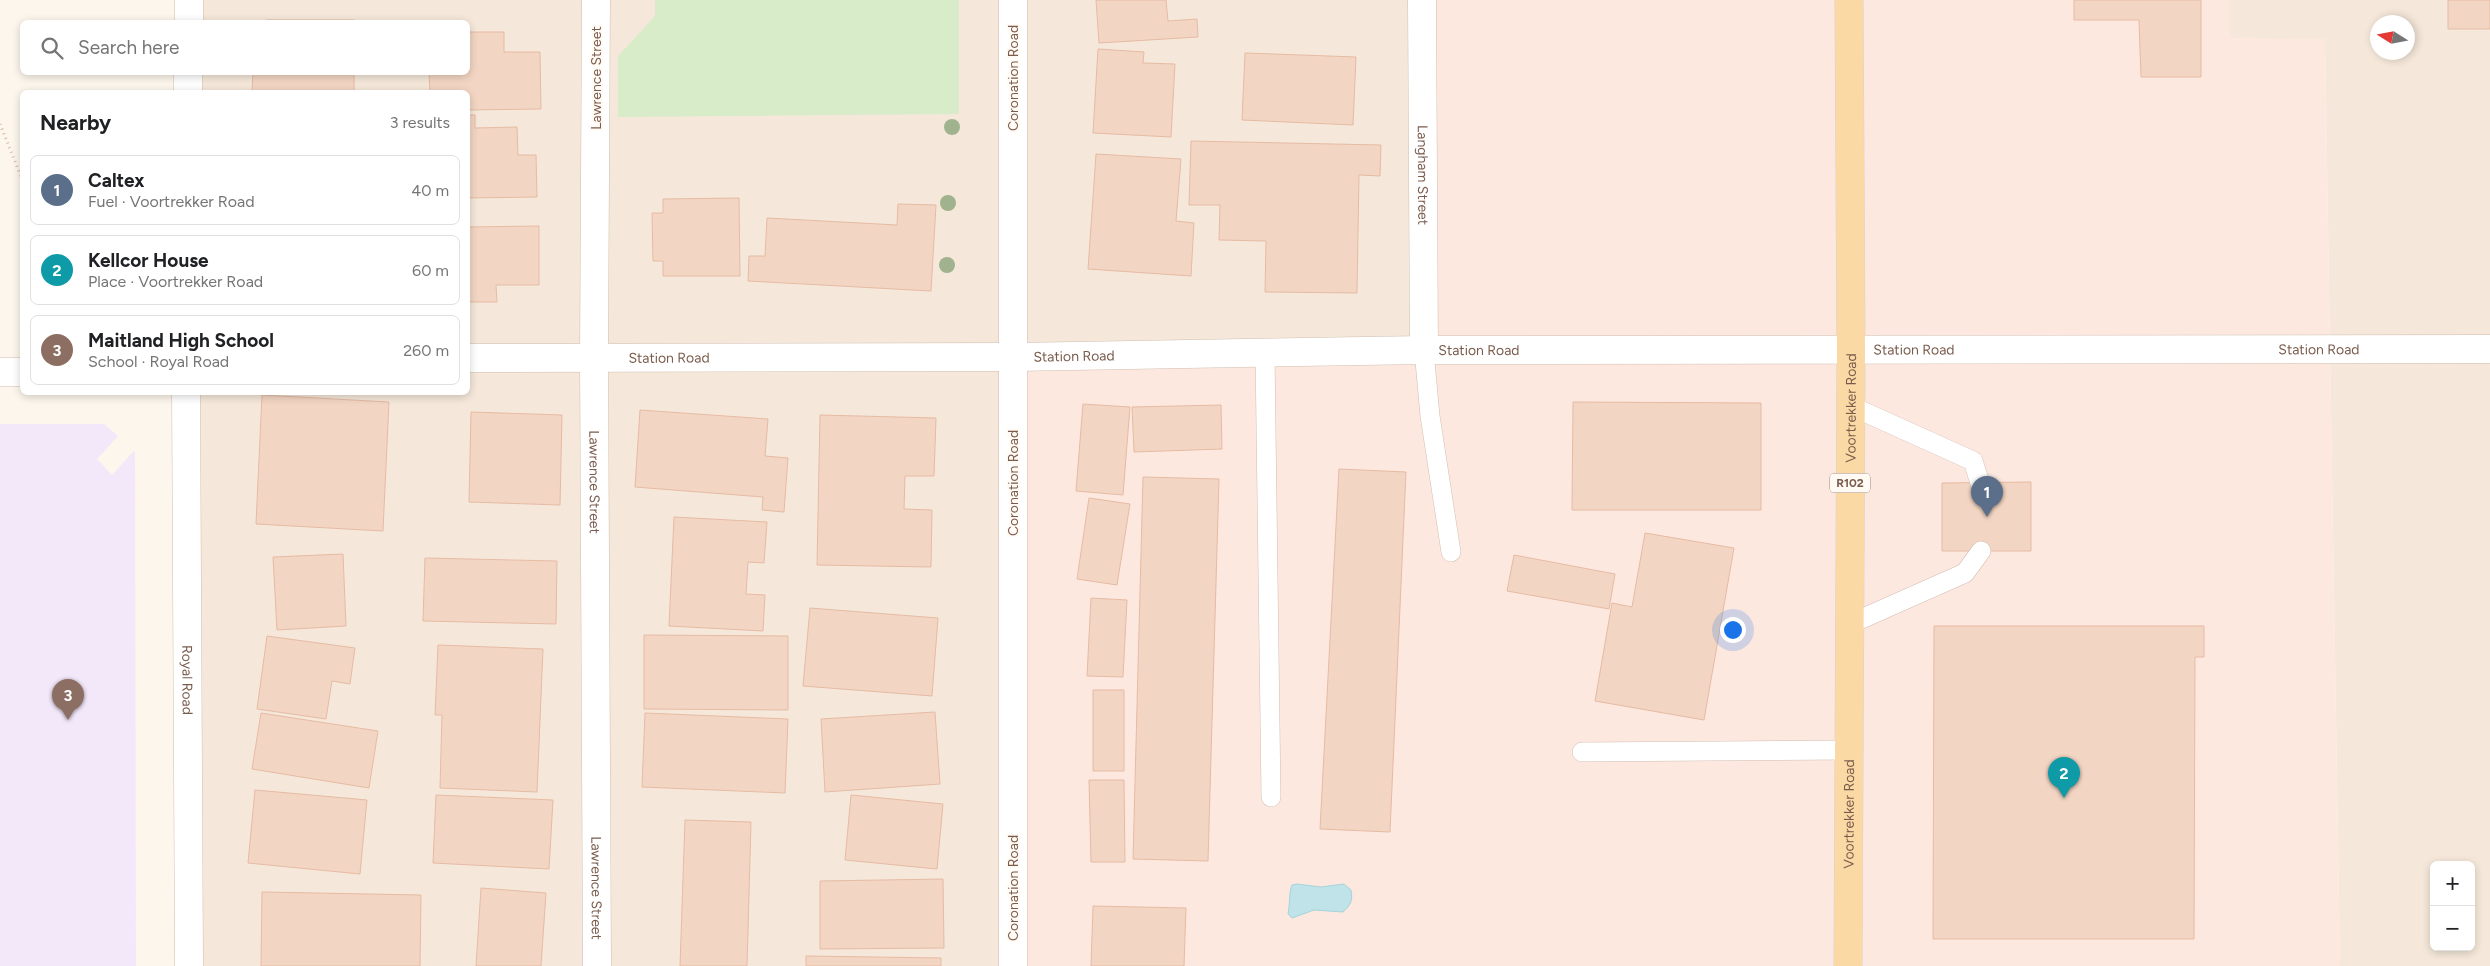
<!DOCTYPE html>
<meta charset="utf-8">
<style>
body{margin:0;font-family:Figtree,sans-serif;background:#f6f6f6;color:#202124}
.controls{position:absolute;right:15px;bottom:15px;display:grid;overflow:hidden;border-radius:8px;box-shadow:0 2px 8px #0003}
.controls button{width:45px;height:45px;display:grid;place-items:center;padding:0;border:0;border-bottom:1px solid #e0e0e0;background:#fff;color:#202124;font:25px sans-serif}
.compass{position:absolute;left:2370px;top:15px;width:45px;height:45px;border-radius:50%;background:#fff;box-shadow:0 2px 8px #0003;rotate:281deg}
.you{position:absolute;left:1732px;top:629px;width:18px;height:18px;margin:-12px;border:4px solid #fff;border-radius:50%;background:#1a73e8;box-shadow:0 0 0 8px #1a73e833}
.badge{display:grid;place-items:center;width:32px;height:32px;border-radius:50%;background:#d93025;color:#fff;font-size:16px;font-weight:700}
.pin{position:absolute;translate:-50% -41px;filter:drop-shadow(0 1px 2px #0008)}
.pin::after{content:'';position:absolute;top:26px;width:18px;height:15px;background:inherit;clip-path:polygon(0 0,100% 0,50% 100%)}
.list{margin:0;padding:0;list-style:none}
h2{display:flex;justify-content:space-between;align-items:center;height:65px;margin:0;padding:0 20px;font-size:21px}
h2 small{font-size:16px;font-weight:400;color:#757577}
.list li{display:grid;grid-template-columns:32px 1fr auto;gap:15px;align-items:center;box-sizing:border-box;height:70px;margin:0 10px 10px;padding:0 10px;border:1px solid #e0e0e0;border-radius:8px}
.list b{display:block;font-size:19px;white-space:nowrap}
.list p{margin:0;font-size:16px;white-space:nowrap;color:#757577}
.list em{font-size:16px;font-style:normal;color:#757577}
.icon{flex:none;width:28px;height:28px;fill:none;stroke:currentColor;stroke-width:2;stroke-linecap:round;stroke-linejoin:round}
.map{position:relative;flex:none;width:2490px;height:966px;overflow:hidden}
.search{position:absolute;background:#fff;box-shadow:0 2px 8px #0003;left:20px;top:20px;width:450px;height:55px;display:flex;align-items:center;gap:12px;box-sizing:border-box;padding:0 18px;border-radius:8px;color:#757577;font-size:19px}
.panel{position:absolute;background:#fff;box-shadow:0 2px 8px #0003;left:20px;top:90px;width:450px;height:305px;border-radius:8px}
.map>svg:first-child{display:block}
.residential{fill:#f5e8da;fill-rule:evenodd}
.commercial{fill:#fde8e0}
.education{fill:#f3e8fa}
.green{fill:#d8ecc9}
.water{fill:#bfe3e8;stroke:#a5d3da}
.building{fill:#f3d5c3;stroke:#e6bba3}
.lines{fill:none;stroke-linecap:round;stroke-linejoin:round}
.lane-casing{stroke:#d1beb0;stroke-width:20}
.street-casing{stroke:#d1beb0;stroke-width:29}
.primary-casing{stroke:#dad1cd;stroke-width:29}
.path{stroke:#d9b8a5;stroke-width:3;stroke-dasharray:1 4;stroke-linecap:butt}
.lane{stroke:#fff;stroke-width:19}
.street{stroke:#fff;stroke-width:28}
.primary{stroke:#fbd9a5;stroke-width:28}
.tree{fill:#a0b28e}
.labels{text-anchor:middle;stroke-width:4;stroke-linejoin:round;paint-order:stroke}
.shield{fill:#fffaf3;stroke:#a28b7f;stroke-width:1}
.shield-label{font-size:12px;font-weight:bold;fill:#7a5c4d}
.street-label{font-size:14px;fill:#7a5c4d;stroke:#fffaf3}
</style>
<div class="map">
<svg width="2490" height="966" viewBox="0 0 2490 966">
<rect width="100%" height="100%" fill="#fdf6ec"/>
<path class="residential" d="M189,0H1422L1424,319L1013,966H189L186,393L468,392V92H188V73L468,72V22H189Z
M2230,0H2490V966H2340L2325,40L2230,38ZM2378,22H2408V52H2378ZM2434,865H2471V947H2434Z"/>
<path class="commercial" d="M1422,0H2230V38L2325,39L2340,966H1013L1012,357L1423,350Z"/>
<path class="education" d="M0,424H104L118,436L97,459L112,475L134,451L135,452L136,966H0Z"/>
<path class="green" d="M655,0H959V114L618,117V56L655,16Z"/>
<path class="water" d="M1297,884L1321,887L1344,884L1351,890C1353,900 1351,905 1343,912L1314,910L1292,918L1288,914C1290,905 1289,891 1292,885Z"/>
<path class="building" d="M1096,0H1166L1168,21L1197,19L1198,37L1099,43Z
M2074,0H2201V77H2141L2139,20H2074Z
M2448,0H2490V29H2448Z
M266,20H354V22H266Z
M468,32H504V52H540L541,109L468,110V92H430L429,72H468Z
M1098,49L1144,52L1143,63L1175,64L1171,137L1093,133Z
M1245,53L1356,57L1353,125L1242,120Z
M253,72H354V92H252Z
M468,115H475V128L517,127L518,155H536L537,197L468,198Z
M1191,141L1381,145L1380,176L1359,175L1357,293L1265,292L1266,241L1219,240L1220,205H1189Z
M1096,154L1181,159L1176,221L1194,223L1191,276L1088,269Z
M739,198L740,276H663V261H653L652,213H663V199Z
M898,204L936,205L931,291L748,281L749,256H765L767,218L897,225Z
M539,226V285H496L497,302H468V227Z
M262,395L389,402L383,531L256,524Z
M1573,402L1761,403V510H1572Z
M1083,404L1130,407L1123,495L1076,491Z
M1221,405L1222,449L1134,452L1132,407Z
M640,410L768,419L765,456L788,458L784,512L762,510L763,497L635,487Z
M471,412L562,415L560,505L469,502Z
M820,415L936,418L934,476H905L904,509L932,510L931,567L817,565Z
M1339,469L1406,472L1390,832L1320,829Z
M1143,477L1219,479L1208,861L1133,859Z
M2031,482V551H1942V483Z
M1089,498L1130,504L1117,585L1077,579Z
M674,517L767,522L764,563L748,562L746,594L765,595L763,631L669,626Z
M1645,533L1734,548L1704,720L1595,701L1612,603L1632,607Z
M343,554L346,626L277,630L273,557Z
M1514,555L1615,574L1609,609L1507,591Z
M425,558L557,561L556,624L423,621Z
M1091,598L1127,600L1123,677L1087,676Z
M810,608L938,618L932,696L803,686Z
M1934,626H2204V657H2195L2194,939H1933Z
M644,635L788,636V710L644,709Z
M267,636L355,648L350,684L332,681L326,719L257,709Z
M438,645L543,649L537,792L440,788L442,715H435Z
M1093,690H1124V771H1093Z
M935,712L940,784L825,792L821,719Z
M261,713L378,731L369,788L252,769Z
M645,713L788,719L785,793L642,787Z
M1089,780H1124L1125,862H1091Z
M255,790L367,800L360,874L248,863Z
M436,795L553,800L549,869L433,863Z
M851,795L943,804L937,869L845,860Z
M685,820L751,822L747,966H680Z
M943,879L944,948L820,949V881Z
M481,888L546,893L541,966H476Z
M262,892L421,895L420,966H261Z
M1093,906L1186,908L1184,966H1091Z
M806,956L941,958V966H806Z"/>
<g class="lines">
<defs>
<path id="lane" d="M1424,350L1430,416L1451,552
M1265,353L1271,797
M1851,406L1973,461L1980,483
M1850,624L1965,573L1981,551
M1582,752L1849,750"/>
<g id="street">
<path id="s1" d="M596,0L594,356L597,966"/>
<path id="s2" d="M1422,0L1424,350"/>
<path d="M189,22V0"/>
<path d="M188,92V72"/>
<path id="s3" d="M468,358L1012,357L1424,350L2490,349"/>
<path d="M0,372H22"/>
<path id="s4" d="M186,392L189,966"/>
<path d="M1013,966V0"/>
</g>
<g id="primary">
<path id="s5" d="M1848,966L1851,351L1849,0"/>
</g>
</defs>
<use href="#lane" class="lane-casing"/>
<use href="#street" class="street-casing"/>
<use href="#primary" class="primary-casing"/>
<path class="path" d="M0,124L22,179"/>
<use href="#lane" class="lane"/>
<use href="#street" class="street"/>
<use href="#primary" class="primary"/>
</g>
<g class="tree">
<circle cx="952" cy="127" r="8"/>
<circle cx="948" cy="203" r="8"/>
<circle cx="947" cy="265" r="8"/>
</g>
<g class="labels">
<rect class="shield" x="1830" y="473.5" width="40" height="19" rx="4"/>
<g class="shield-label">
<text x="1850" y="487">R102</text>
</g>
<g class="street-label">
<text transform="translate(596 78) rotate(-90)" y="5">Lawrence Street</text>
<text transform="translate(1013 78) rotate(-90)" y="5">Coronation Road</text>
<text dy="5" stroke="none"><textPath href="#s2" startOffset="175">Langham Street</textPath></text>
<text dy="5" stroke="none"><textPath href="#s3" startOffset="1011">Station Road</textPath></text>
<text dy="5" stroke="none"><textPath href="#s3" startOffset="1851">Station Road</textPath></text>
<text dy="5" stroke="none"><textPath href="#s3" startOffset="1446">Station Road</textPath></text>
<text dy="5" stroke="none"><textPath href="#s3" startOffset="606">Station Road</textPath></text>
<text dy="5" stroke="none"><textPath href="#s3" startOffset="201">Station Road</textPath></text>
<text dy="5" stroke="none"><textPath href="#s5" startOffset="558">Voortrekker Road</textPath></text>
<text dy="5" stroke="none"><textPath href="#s1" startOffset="482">Lawrence Street</textPath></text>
<text transform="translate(1013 483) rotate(-90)" y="5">Coronation Road</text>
<text dy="5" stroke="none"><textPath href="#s4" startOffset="288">Royal Road</textPath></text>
<text dy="5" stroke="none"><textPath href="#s5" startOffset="152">Voortrekker Road</textPath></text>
<text dy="5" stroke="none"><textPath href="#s1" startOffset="888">Lawrence Street</textPath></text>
<text transform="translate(1013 888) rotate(-90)" y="5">Coronation Road</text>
</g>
</g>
</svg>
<div class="controls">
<button>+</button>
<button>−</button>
</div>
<svg class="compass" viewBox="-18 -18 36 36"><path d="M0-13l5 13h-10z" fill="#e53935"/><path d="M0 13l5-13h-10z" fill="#757577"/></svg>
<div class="you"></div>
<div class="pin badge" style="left:1987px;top:517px;background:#5c6f8a">1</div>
<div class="pin badge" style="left:2064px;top:798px;background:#0f9aa8">2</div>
<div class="pin badge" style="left:68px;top:720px;background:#8d6e63">3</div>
<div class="search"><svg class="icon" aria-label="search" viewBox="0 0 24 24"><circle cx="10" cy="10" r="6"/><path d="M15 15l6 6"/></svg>Search here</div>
<section class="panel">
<h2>Nearby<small>3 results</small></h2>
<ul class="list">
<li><span class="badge" style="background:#5c6f8a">1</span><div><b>Caltex</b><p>Fuel · Voortrekker Road</p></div><em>40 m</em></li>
<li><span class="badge" style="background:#0f9aa8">2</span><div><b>Kellcor House</b><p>Place · Voortrekker Road</p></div><em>60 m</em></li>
<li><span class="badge" style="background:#8d6e63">3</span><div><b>Maitland High School</b><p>School · Royal Road</p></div><em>260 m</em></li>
</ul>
</section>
</div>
